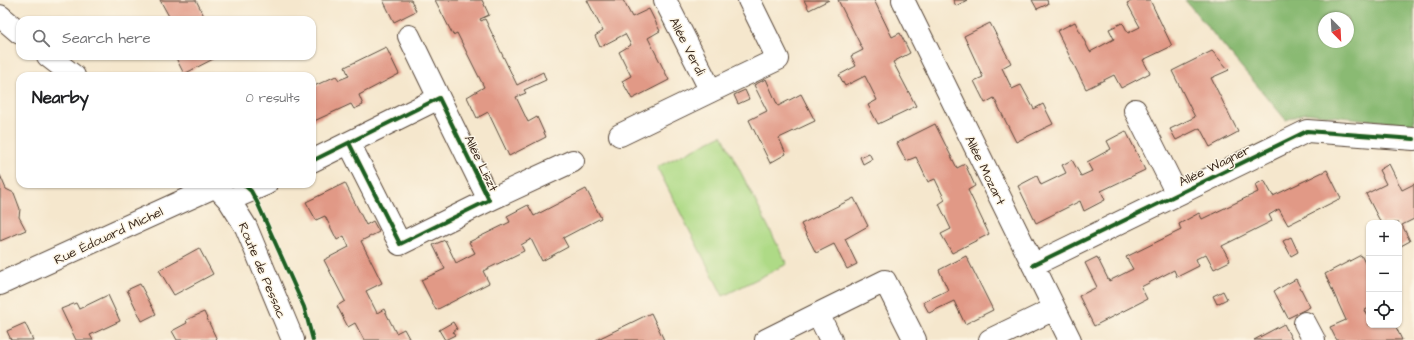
<!DOCTYPE html>
<meta charset="utf-8">
<style>
body{margin:0;font-family:"Architects Daughter",sans-serif;background:#f2f2f2;color:#202124}
.controls{position:absolute;right:12px;bottom:12px;display:grid;overflow:hidden;border-radius:8px;box-shadow:0 1px 3px #0004}
.controls button{width:36px;height:36px;display:grid;place-items:center;padding:0;border:0;border-bottom:1px solid #e0e0e0;background:#fff;color:#202124;font:20px sans-serif}
.compass{position:absolute;left:1318px;top:12px;width:36px;height:36px;border-radius:50%;background:#fff;box-shadow:0 1px 3px #0004;rotate:156deg}
.list{margin:0;padding:0;list-style:none}
h2{display:flex;justify-content:space-between;align-items:center;height:52px;margin:0;padding:0 16px;font-size:17px}
h2 small{font-size:13px;font-weight:400;color:#757577}
.icon{flex:none;width:22px;height:22px;fill:none;stroke:currentColor;stroke-width:2;stroke-linecap:round;stroke-linejoin:round}
.map{position:relative;flex:none;width:1414px;height:340px;overflow:hidden}
.search{position:absolute;background:#fff;box-shadow:0 1px 3px #0004;left:16px;top:16px;width:300px;height:44px;display:flex;align-items:center;gap:10px;box-sizing:border-box;padding:0 14px;border-radius:12px;color:#757577;font-size:15px}
.panel{position:absolute;background:#fff;box-shadow:0 1px 3px #0004;left:16px;top:72px;width:300px;height:116px;border-radius:12px}
.map>svg:first-child{display:block}
.green{fill:#aeda86;stroke:#748252}
.forest{fill:#8aba73;stroke:#627248;fill-rule:evenodd}
.building{fill:#e19986}
.lines{fill:none;stroke-linecap:round;stroke-linejoin:round}
.minor-casing{stroke:#574638;stroke-width:24}
.minor{stroke:#fff;stroke-width:22}
.cycleway-casing{stroke:#fcf5e5;stroke-width:6}
.cycleway{stroke:#1b5e20;stroke-width:4}
.labels{text-anchor:middle;stroke-width:3;stroke-linejoin:round;paint-order:stroke}
.street-label{font-size:13px;fill:#3b2a1e;stroke:#fcf5e5}
</style>
<div class="map">
<svg width="1414" height="340" viewBox="0 0 1414 340">
<rect width="100%" height="100%" fill="#fcf5e5"/>
<filter id="ink" filterUnits="userSpaceOnUse"><feTurbulence type="fractalNoise" baseFrequency=".025" numOctaves="2"/><feDisplacementMap in="SourceGraphic" scale="8" xChannelSelector="R" yChannelSelector="G"/><feConvolveMatrix kernelMatrix="1 2 1 2 8 2 1 2 1" color-interpolation-filters="sRGB"/></filter>
<filter id="wash" filterUnits="userSpaceOnUse"><feTurbulence type="fractalNoise" baseFrequency=".012" numOctaves="4" result="noise"/><feDisplacementMap in="SourceGraphic" scale="16" xChannelSelector="R" yChannelSelector="G"/><feGaussianBlur stdDeviation="0.9" result="paint"/><feColorMatrix in="noise" values="0 0 0 0 0 0 0 0 0 0 0 0 0 0 0 0 0 1.4 0 .05"/><feComposite in="paint" operator="in"/></filter>
<g filter="url(#wash)">
<rect width="100%" height="100%" fill="#f5e7cd"/>
<path class="green" d="M722,135L787,264L723,296L657,167Z"/>
<path class="forest" d="M1185,0H1414V125L1306,113L1286,120ZM1324,18H1348V42H1324Z"/>
<g id="blocks">
<path class="building" d="M160,0H196L206,20H171Z
M383,0H411L416,11L394,22Z
M435,0H482L489,15L480,19L481,21L485,19L517,85L543,72L546,80L524,90L526,93L516,97L528,122L537,117L546,137L509,156L488,112L477,118L467,97L484,87L457,33L453,35Z
M587,0H623L632,17L649,9L660,31L648,38L669,80L632,99L622,81L631,76L619,52L631,45L625,34L600,47L595,36L603,31Z
M804,0H829L809,10Z
M838,0H874L892,37L900,33L910,53L893,62L916,106L878,124L868,105L877,100L865,76L845,86L839,75L856,66L851,56L863,50Z
M953,0H967L956,6Z
M1032,0H1047L1048,4L1037,9Z
M1134,0H1150L1172,46L1143,60L1150,73L1121,88L1114,75L1086,89L1057,31L1075,22L1090,52L1114,39L1109,29L1122,23L1124,25L1128,33L1140,27L1127,3Z
M990,23L1011,63L1002,68L1012,89L1021,85L1034,109L1043,104L1053,124L1016,142L994,98L985,103L974,81L983,77L964,36Z
M386,47L399,74L359,95L363,105L354,109L351,104L312,122V87L336,76L339,80L349,76L345,67Z
M1212,51L1229,70L1211,78L1238,132L1210,147L1200,128L1176,140L1170,129L1195,117L1172,71Z
M175,56H219L184,74Z
M766,79L778,106L801,94L815,121L779,138L786,154L770,163L749,120L767,111L754,85Z
M745,90L749,99L738,104L734,95Z
M935,124L957,168L965,164L975,186L968,190L989,234L952,253L941,234L951,229L939,204L945,200L935,179L928,182L916,157L906,161L897,143Z
M1126,131L1145,170L1101,191L1105,200L1084,211L1080,201L1036,223L1018,186L1037,176L1041,185L1066,173L1062,165L1072,160L1081,176L1092,171L1087,162L1111,149L1107,141Z
M869,153L872,159L863,164L860,157Z
M1389,164L1402,190L1414,184V219L1402,225L1410,241L1399,247V223H1381L1366,194L1386,184L1379,170Z
M1327,170L1341,198L1288,225L1279,209L1269,215L1272,221L1222,246L1230,261L1214,269L1206,254L1196,259L1199,266L1177,277L1174,270L1141,287L1147,299L1094,326L1079,296L1097,287L1085,263L1097,257L1109,281L1133,269L1126,257L1181,230L1179,224L1199,213L1202,219L1258,192L1255,185L1264,180L1273,196Z
M0,175L6,189L14,193L20,209L19,217L26,230L0,241Z
M345,183L366,225L373,221L379,232L361,241L382,283L366,291L377,313L384,309L396,333L404,329L410,340H364L355,323L348,327L337,306L345,301L324,260L349,247L344,236L337,240L325,216L316,220L306,202Z
M586,189L601,218L563,238L568,247L542,261L531,239L521,245L524,251L483,271L489,283L436,310L421,280L445,269L433,245L445,240L456,263L475,253L469,242L510,222L507,216L528,205L534,216Z
M854,198L868,226L845,239L857,264L847,269L834,244L816,253L801,224Z
M1291,237L1298,252L1291,256L1283,241Z
M199,248L213,274L174,295L159,270Z
M1361,255L1369,271V308L1365,310L1369,319V325H1395L1402,340H1337L1335,337L1330,327L1346,320L1325,274Z
M966,256L993,310L965,324L954,301L929,313L923,302L948,290L939,270Z
M1296,279L1310,307L1288,318L1274,291Z
M140,284L156,314L142,321L127,290Z
M1223,291L1227,299L1217,304L1213,296Z
M108,295L120,321L90,335L93,340H76L61,309L76,303L79,309Z
M204,312L217,340H177L172,331L187,323L186,320Z
M651,313L664,340H596Z
M453,322L457,329L453,332L455,335L445,340L439,330Z
M25,323L33,340H11L7,331Z
M1284,324L1292,340H1254Z"/>
</g>
</g>
<g filter="url(#ink)">
<use href="#blocks" fill-opacity="0" stroke="#574638" stroke-width="1"/>
<g class="lines">
<defs>
<path id="minor" d="M903,0L1070,340
M0,16L20,33
M409,36L439,98
M48,56L74,76
M711,91L778,59L749,0
M1135,110L1177,194
M620,135L711,91L665,0
M312,161L439,98L489,200L400,244L349,143
M214,184L229,200L246,227L293,340
M229,200L266,184
M489,200L573,161
M1033,265L1307,131L1414,139
M0,284L216,186
M1305,323L1314,340
M766,340L818,314
M831,340L818,314L885,281L915,340
M990,340L1054,309"/>
</defs>
<use href="#minor" class="minor-casing"/>
<use href="#minor" class="minor"/>
<defs>
<path id="cycleway" d="M312,161L439,98L489,200L400,244L349,143
M243,184L251,191L257,202L304,307L313,340
M1033,265L1307,131L1414,139"/>
</defs>
<use href="#cycleway" class="cycleway-casing"/>
<use href="#cycleway" class="cycleway"/>
</g>
</g>
<g class="labels">
<g class="street-label">
<text transform="translate(688 46) rotate(63)" y="5">Allée Verdi</text>
<text transform="translate(482 163) rotate(64)" y="5">Allée Liszt</text>
<text transform="translate(1214 165) rotate(-26)" y="5">Allée Wagner</text>
<text transform="translate(986 170) rotate(64)" y="5">Allée Mozart</text>
<text transform="translate(108 235) rotate(-25)" y="5">Rue Édouard Michel</text>
<text transform="translate(263 270) rotate(67)" y="5">Route de Pessac</text>
</g>
</g>
</svg>
<div class="controls">
<button>+</button>
<button>−</button>
<button><svg class="icon" aria-label="locate" viewBox="0 0 24 24"><circle cx="12" cy="12" r="6"/><path d="M12 2v4M12 18v4M2 12h4M18 12h4"/></svg></button>
</div>
<svg class="compass" viewBox="-18 -18 36 36"><path d="M0-13l5 13h-10z" fill="#e53935"/><path d="M0 13l5-13h-10z" fill="#757577"/></svg>
<div class="search"><svg class="icon" aria-label="search" viewBox="0 0 24 24"><circle cx="10" cy="10" r="6"/><path d="M15 15l6 6"/></svg>Search here</div>
<section class="panel">
<h2>Nearby<small>0 results</small></h2>
<ul class="list">
</ul>
</section>
</div>
